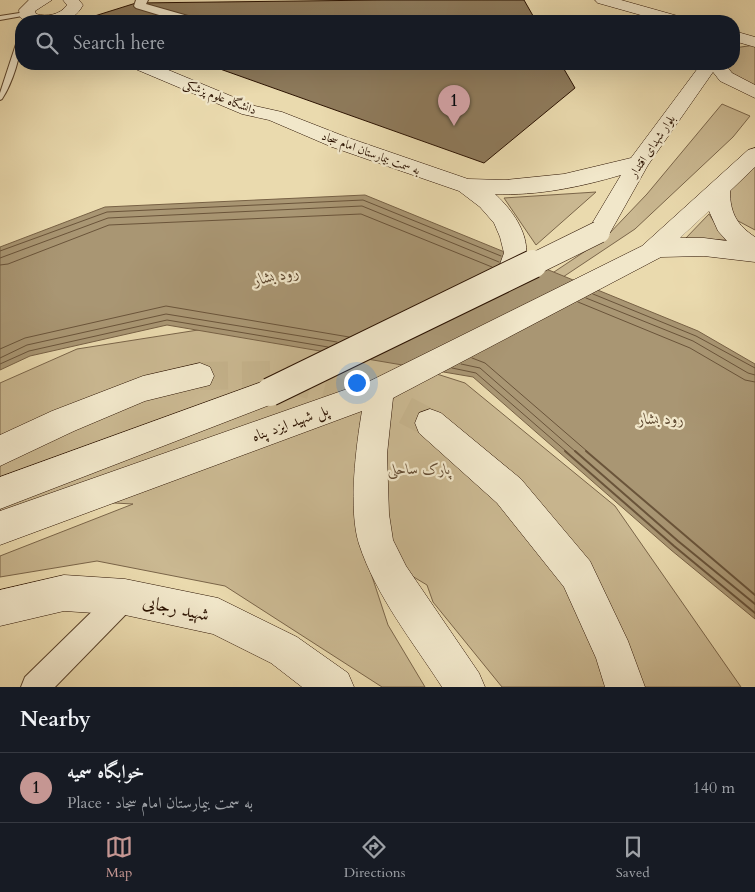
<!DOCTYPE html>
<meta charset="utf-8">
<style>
body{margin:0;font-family:Cardo,Amiri,serif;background:#20242c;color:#f1f3f6}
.you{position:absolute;left:356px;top:382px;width:18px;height:18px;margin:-12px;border:4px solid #fff;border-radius:50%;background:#1a73e8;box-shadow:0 0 0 8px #1a73e833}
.badge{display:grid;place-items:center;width:32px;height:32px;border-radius:50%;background:#c59692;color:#111;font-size:16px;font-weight:700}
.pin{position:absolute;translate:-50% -41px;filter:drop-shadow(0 1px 2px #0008)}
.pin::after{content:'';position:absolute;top:26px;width:18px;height:15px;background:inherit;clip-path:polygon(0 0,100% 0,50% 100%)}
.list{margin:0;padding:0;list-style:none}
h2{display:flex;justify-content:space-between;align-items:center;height:65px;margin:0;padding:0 20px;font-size:21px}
h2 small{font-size:16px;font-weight:400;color:#9ea1a6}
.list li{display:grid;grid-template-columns:32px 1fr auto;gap:15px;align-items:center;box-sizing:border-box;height:70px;padding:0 20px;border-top:1px solid #363941}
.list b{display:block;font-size:19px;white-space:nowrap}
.list p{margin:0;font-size:16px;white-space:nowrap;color:#9ea1a6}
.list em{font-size:16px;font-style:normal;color:#9ea1a6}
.icon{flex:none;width:28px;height:28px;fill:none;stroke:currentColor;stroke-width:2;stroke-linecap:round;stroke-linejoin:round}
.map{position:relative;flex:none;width:755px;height:687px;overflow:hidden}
.search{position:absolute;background:#171b24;box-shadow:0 5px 20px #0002;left:15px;right:15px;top:15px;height:55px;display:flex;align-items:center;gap:12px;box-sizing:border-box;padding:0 18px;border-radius:20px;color:#9ea1a6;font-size:19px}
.sheet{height:135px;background:#171b24}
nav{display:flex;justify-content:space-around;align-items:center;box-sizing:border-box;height:70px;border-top:1px solid #363941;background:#171b24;font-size:14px;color:#9ea1a6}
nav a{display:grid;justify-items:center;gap:2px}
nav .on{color:#c59692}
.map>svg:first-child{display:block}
.green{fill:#cab891;stroke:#7a6549}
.water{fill:#a99673;stroke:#776145}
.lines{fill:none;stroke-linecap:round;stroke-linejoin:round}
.shore-far1{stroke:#6a543a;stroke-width:1}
.shore{stroke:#6a543a;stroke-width:2}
.building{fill:#8e7a5b;stroke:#2b1201}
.secondary-tunnel{stroke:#c4b28b;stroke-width:28;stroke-dasharray:28 14;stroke-linecap:butt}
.lane-casing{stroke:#5b442c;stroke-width:2}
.street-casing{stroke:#5b442c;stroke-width:2}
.secondary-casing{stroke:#2b1201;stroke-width:1}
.lane{fill:#f1e7ca;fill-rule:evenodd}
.street{fill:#f1e7ca;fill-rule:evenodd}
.secondary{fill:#f1e7ca;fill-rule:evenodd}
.secondary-bridge-far1-casing{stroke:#2b1201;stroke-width:23;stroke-linecap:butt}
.secondary-bridge-casing{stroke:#2b1201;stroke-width:30;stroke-linecap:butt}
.secondary-bridge-far1{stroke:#f1e7ca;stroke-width:22}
.secondary-bridge{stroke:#f1e7ca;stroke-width:28}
.labels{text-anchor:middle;stroke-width:4.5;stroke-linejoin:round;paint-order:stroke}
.far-street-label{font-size:12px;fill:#2b1201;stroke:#f1e7ca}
.street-label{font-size:15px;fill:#2b1201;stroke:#f1e7ca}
.park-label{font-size:15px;font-style:italic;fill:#634c33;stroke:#f1e7ca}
.water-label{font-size:16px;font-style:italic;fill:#5d472f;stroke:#f1e7ca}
.near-street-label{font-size:18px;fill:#2b1201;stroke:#f1e7ca}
</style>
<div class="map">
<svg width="755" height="687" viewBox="0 0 755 687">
<rect width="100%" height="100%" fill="#eadaae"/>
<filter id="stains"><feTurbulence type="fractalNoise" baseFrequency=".004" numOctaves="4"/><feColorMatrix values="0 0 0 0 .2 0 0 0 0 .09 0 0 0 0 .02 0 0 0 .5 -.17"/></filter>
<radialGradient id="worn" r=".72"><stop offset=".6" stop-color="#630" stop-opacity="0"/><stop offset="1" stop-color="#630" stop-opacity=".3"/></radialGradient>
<path class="green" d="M755,45V88C744,84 727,75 723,64H734V48Z
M722,104L750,116L733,137L635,229L545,289L415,367L465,383L615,506L741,687H502L433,602L427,585L377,555L364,552L388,625L425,687H382L225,586L97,561L0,577V556L133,504L77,501L0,514V383L77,349L249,322L536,284L605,238L647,194Z
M755,163V230L699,200Z
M596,192L536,245L504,198Z
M709,214L726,240L685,239Z"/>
<path class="water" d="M365,195L698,331L755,364V619L671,550L473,377L167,325L30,356L0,370V247L105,207Z"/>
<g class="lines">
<path class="shore-far1" d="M0,251L107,212L363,200L501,256
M0,258L108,218L362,206L499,262
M0,265L8,264L109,225L361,214L492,267
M593,294L696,336L755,368
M586,298L693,341L748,373L755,375
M578,302L690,348L745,380L755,382
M0,349L25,338L166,306L349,337
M0,358L27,345L166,314L337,342
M472,358L485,363L588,452
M0,364L29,351L167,320L328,347
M461,364L480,368L576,452
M452,368L476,373L567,452"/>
<path class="shore" d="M565,451L674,546L755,613
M575,451L678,541L755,604
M586,451L755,595"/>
</g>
<path class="building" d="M382,0H524L536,21H91L85,19L136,3Z
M206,64H561L575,88L484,163Z"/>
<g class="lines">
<path class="secondary-tunnel" d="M200,376L272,375L405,410L430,423"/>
<defs>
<path id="lane" d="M26,12L29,14L28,15L0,20V16Z
M21,36C22,54 12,84 2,99L0,100V93L18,38Z"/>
<path id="street" d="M136,0H148L146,4L195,18L197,21H179L136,8L134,6Z
M125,584L134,588L138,597L134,606L55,687H21L25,677L116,588Z"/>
<path id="secondary" d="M29,0H52L35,11L36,14C47,17 60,15 67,5L63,0H79L83,5C71,28 47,21 24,21L20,17L19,10Z
M595,0H621L685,18L687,21H662L598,3Z
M734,31L755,37V47L734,41Z
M130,64H154L255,106L282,112L346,137L468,179L505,180L564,174L631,158L701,64H725L732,73L755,85V98L720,81L713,72L648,165L607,238L599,241L591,238L587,232L621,175C580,187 537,196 495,194C520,217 541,253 513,282C505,290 500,291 489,288L485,281L489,274L500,264L504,253L500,237L494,223L480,207L459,191L332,147L269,120L242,114L133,68Z
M755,148V167L730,191C730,213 737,225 755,237V262L704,256L661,257L393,398L387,454L389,514L393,540L406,566L479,673L485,687H442C413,642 376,596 359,544C348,510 356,446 362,411L0,545V511L370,381L642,246L748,150ZM709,211L718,231L727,241L704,238H680Z
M200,363L210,367L214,376L210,385L145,401L74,431L0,466V435L52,411L143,376Z
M270,379L280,383L285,392L280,401L0,509V477Z
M430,409L441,413L521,479L590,561L628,641L645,687H605L596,658L564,587L497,503L419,433L415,423L419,413Z
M64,575L125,579L218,598L297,637L348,673L354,687H302L271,663L213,634L125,615L64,611L0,626V590Z"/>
</defs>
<use href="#lane" class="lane-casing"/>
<use href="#street" class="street-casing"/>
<use href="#secondary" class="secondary-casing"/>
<use href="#lane" class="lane"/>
<use href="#street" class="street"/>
<use href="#secondary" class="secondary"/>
<defs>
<path id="secondary-bridge-far1" d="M530,266L599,232"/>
<path id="secondary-bridge" d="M270,392L533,264"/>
</defs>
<use href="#secondary-bridge-far1" class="secondary-bridge-far1-casing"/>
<use href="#secondary-bridge" class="secondary-bridge-casing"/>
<use href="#secondary-bridge-far1" class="secondary-bridge-far1"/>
<use href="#secondary-bridge" class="secondary-bridge"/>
</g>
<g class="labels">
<g class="far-street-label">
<text transform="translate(220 97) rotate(21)" y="4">دانشگاه علوم پزشکی</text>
<text transform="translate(652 146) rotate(-56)" y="4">بلوار شهدای اقتدار</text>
<text transform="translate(371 153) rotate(20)" y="4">به سمت بیمارستان امام سجاد</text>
</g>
<g class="street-label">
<text transform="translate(290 423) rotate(-20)" y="5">پل شهید ایزد پناه</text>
</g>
<g class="park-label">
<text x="419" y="474">پارک ساحلی</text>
</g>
<g class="water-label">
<text transform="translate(276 275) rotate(-11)" y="6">رود بشار</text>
<text x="661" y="424">رود بشار</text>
</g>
<g class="near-street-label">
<text transform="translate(176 608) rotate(12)" y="6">شهید رجایی</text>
</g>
</g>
<rect width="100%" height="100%" filter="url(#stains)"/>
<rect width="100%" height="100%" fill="url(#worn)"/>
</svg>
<div class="you"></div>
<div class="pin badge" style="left:454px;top:126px">1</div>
<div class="search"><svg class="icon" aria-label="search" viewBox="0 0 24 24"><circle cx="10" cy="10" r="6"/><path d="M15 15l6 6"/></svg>Search here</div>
</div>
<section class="sheet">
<h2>Nearby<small></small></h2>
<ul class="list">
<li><span class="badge">1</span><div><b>خوابگاه سمیه</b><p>Place · به سمت بیمارستان امام سجاد</p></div><em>140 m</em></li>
</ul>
</section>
<nav>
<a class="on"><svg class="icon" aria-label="map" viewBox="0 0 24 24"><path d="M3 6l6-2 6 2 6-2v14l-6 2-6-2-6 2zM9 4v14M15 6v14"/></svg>Map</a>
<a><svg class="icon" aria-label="directions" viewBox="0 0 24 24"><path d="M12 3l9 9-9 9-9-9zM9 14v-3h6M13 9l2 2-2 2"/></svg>Directions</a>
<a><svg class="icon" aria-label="saved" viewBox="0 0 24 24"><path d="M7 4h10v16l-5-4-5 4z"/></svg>Saved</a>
</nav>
